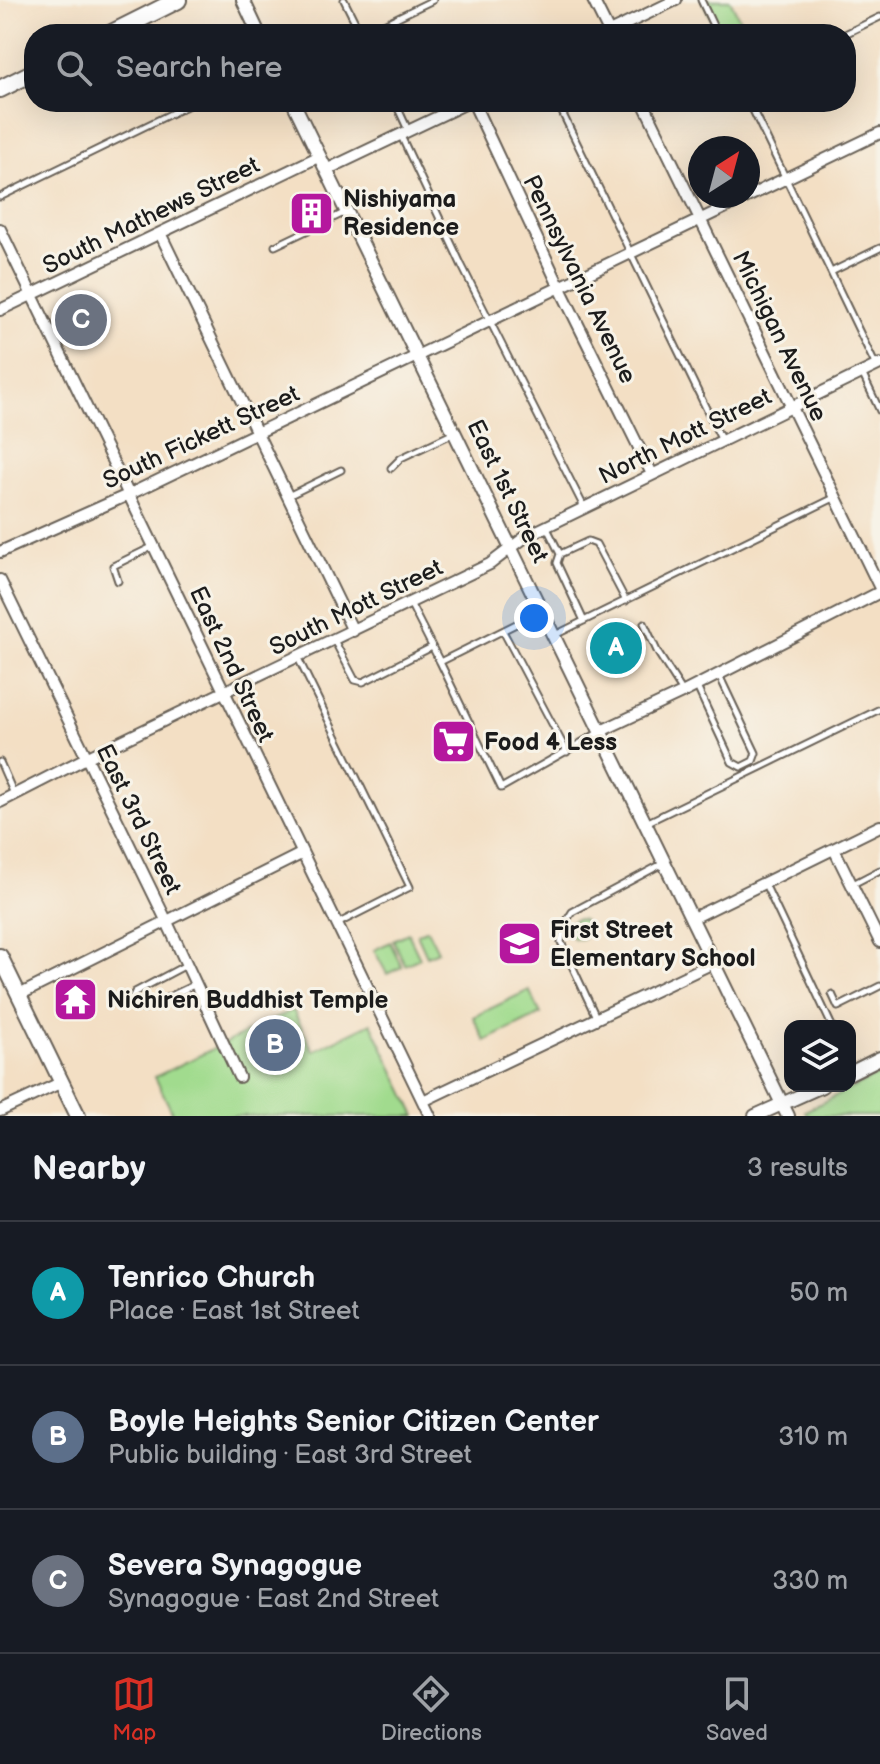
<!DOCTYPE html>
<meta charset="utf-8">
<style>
body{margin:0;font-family:"Balsamiq Sans",sans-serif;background:#242831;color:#f1f3f6}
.controls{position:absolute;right:24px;bottom:24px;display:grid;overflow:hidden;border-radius:16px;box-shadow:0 8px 32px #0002}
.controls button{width:72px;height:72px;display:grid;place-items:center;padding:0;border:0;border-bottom:2px solid #363941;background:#171b24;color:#f1f3f6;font:40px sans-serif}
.compass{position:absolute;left:688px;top:136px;width:72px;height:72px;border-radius:50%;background:#171b24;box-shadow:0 8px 32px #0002;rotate:36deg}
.you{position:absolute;left:534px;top:618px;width:28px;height:28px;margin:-20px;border:6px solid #fff;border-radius:50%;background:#1a73e8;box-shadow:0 0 0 12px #1a73e833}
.badge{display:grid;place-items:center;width:52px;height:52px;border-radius:50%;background:#d93025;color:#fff;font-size:26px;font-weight:700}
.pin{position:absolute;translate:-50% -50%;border:4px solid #fff;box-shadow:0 2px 8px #0006}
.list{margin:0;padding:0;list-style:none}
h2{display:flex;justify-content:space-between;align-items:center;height:104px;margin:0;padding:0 32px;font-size:34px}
h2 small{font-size:26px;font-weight:400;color:#9ea1a6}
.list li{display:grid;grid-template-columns:52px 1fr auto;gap:24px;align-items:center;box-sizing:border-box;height:144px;padding:0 32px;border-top:2px solid #363941}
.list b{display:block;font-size:30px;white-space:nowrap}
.list p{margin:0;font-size:26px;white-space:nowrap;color:#9ea1a6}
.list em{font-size:26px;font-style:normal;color:#9ea1a6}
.icon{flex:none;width:44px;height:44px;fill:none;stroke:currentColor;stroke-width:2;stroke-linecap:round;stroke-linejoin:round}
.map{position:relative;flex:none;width:880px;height:1116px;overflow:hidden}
.search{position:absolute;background:#171b24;box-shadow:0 8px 32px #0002;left:24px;right:24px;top:24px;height:88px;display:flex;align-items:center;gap:20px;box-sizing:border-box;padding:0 28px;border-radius:32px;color:#9ea1a6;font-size:30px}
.sheet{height:536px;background:#171b24}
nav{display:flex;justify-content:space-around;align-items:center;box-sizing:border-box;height:112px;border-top:2px solid #363941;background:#171b24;font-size:22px;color:#9ea1a6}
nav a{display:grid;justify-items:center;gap:4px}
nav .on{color:#d93025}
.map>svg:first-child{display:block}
.green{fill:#a1db8e;stroke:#5e7c55;stroke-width:2}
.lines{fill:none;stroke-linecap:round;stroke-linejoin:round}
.service-casing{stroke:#676057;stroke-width:9}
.minor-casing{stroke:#676057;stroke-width:14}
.tertiary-casing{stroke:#676057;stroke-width:16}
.secondary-casing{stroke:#676057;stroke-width:18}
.primary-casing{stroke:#676057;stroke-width:20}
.service{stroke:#fff;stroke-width:5}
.minor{stroke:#fff;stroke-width:10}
.tertiary{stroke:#fff;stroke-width:12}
.secondary{stroke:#fff;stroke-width:14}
.primary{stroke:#fff;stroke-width:16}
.labels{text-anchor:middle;stroke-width:6;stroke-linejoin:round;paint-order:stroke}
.poi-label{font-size:24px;font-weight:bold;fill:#1c1c1c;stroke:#f7f3e8;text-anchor:start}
.street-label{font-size:24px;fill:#1c1c1c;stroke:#f7f3e8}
</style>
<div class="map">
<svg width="880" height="1116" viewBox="0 0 880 1116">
<rect width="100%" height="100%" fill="#f7f3e8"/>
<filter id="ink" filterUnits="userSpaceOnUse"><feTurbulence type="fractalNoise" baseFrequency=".0125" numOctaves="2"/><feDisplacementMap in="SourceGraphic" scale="16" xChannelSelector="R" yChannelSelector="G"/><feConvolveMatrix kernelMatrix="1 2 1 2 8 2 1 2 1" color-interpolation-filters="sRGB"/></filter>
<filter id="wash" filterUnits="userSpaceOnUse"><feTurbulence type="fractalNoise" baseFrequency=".006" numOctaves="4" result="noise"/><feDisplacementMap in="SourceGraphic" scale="32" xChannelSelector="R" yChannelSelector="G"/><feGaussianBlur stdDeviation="1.8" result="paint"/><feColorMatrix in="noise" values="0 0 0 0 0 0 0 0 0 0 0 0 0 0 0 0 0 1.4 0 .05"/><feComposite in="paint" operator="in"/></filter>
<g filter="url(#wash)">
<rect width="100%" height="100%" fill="#f3dfc4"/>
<path class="green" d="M702,0H730L747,34H719Z
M568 929a10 10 0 1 1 20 0a10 10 0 1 1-20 0Z
M427,929L438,951L427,956L417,934Z
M408,933L420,958L405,965L393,940Z
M390,942L402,967L387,974L374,950Z
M529,990L541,1014L485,1041L473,1017Z
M293,1010L313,1051L371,1023L416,1116H174L155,1077Z
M880,1074V1116H808L805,1111Z"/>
</g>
<g filter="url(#ink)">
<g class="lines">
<defs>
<path id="service" d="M344,0L361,34
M701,0L717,34
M363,34L433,0
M845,34L880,17
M395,102L408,130
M557,102L721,439
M749,102L875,364
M401,136L462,266L584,507
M0,197L195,102
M275,246L346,212
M831,272L880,248
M862,373L880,411
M391,468L401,458L454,433
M288,496L341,470
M546,526L560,554L588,541L596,544L626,601
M560,554L557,563L584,621
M118,581L113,566L154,546
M410,603L440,662
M540,612L440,662L501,788L600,732
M644,623L658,653L683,692
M503,631L567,752
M555,635L836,497
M334,640L355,680L363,682L432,647
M298,658L410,887L337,924
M697,687L732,762L741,767L753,761L756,753L719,675
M0,762L14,794
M646,823L880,709
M765,884L832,1026
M853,884L880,870
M186,965L135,992L132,998L136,1007L143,1009L196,984
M832,994L838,1007L880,986
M596,1017L561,942L564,925L572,912L662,864"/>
<path id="minor" d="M593,0L610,34
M605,34L676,0
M473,102L560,288L652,474
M643,102L880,588
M326,170L469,102
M0,229L430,1116
M160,233L353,631
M0,310L320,156
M0,552L130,494L880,133
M0,580L167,922L239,1077
M601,731L684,692L880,592
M0,802L86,758L490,564L524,538L539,530L880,364
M834,849L880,942
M691,919L880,826
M19,995L301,854
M423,1101L713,963
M0,1111L62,1082"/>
<path id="tertiary" d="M243,0L259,34
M293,102L788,1116
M850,1073L880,1058
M755,1116L822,1086"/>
<path id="secondary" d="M0,956L78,1116"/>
<path id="primary" d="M110,34L178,0
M0,89L34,72"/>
</defs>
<use href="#service" class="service-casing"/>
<use href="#minor" class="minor-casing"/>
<use href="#tertiary" class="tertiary-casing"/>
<use href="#secondary" class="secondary-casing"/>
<use href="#primary" class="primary-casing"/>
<use href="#service" class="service"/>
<use href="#minor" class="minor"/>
<use href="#tertiary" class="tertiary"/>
<use href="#secondary" class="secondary"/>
<use href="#primary" class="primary"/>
</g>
</g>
<defs>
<symbol id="building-square" viewBox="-11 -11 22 22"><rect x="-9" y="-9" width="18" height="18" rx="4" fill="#b5179e" stroke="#f7f3e8"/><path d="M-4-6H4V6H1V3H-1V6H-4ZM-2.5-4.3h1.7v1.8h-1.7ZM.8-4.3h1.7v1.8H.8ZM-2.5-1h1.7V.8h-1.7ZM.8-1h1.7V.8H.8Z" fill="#fff"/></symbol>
<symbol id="supermarket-square" viewBox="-11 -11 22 22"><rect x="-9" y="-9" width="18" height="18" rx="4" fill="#b5179e" stroke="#f7f3e8"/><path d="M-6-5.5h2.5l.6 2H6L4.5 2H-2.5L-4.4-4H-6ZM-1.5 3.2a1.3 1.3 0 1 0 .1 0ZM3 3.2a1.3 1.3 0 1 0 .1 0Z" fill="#fff"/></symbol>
<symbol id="school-square" viewBox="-11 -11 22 22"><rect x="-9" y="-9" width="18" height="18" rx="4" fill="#b5179e" stroke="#f7f3e8"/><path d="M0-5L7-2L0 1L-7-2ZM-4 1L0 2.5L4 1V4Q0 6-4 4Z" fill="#fff"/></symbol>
<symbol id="temple-square" viewBox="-11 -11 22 22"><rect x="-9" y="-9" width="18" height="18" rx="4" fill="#b5179e" stroke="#f7f3e8"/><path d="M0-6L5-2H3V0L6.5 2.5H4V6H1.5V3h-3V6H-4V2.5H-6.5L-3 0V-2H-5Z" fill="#fff"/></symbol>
</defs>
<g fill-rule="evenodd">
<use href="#building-square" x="286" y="188" width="51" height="51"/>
<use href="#supermarket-square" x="428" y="716" width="51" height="51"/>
<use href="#school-square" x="494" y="918" width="51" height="51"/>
<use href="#temple-square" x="50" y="974" width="51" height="51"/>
</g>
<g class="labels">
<g class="poi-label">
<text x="343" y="207">Nishiyama<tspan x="343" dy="28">Residence</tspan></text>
<text x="484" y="750">Food 4 Less</text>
<text x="550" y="938">First Street<tspan x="550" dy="28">Elementary School</tspan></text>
<text x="107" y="1008">Nichiren Buddhist Temple</text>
</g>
<g class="street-label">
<text transform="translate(151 215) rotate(-26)" y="8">South Mathews Street</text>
<text transform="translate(580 279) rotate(64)" y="8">Pennsylvania Avenue</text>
<text transform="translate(780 336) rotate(64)" y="8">Michigan Avenue</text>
<text transform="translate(685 436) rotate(-26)" y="8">North Mott Street</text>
<text transform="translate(201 437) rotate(-25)" y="8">South Fickett Street</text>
<text transform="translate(508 491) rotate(64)" y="8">East 1st Street</text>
<text transform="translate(356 607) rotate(-26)" y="8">South Mott Street</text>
<text transform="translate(232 664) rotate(65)" y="8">East 2nd Street</text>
<text transform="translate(139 819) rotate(64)" y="8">East 3rd Street</text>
</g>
</g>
</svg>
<div class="controls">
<button><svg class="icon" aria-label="layers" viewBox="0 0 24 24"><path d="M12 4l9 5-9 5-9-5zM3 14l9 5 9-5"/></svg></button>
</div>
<svg class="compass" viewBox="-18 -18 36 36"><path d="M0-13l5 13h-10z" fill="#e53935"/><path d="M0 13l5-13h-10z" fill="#9ea1a6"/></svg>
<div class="you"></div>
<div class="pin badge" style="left:616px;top:648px;background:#0f9aa8">A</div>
<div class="pin badge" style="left:275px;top:1045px;background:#5c6f8a">B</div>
<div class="pin badge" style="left:81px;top:320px;background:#6b7280">C</div>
<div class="search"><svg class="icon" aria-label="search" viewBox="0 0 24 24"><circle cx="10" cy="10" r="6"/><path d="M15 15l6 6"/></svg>Search here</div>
</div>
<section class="sheet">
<h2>Nearby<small>3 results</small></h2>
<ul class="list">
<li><span class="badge" style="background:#0f9aa8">A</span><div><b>Tenrico Church</b><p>Place · East 1st Street</p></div><em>50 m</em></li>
<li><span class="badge" style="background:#5c6f8a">B</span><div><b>Boyle Heights Senior Citizen Center</b><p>Public building · East 3rd Street</p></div><em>310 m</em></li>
<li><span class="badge" style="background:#6b7280">C</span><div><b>Severa Synagogue</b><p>Synagogue · East 2nd Street</p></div><em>330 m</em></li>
</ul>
</section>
<nav>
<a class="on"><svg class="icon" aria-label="map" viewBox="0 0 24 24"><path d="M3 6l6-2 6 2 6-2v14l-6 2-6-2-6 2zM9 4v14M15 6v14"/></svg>Map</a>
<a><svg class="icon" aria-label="directions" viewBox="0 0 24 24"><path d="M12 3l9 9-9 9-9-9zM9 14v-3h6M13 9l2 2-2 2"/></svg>Directions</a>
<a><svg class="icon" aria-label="saved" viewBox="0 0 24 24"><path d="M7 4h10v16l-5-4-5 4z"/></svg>Saved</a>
</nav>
